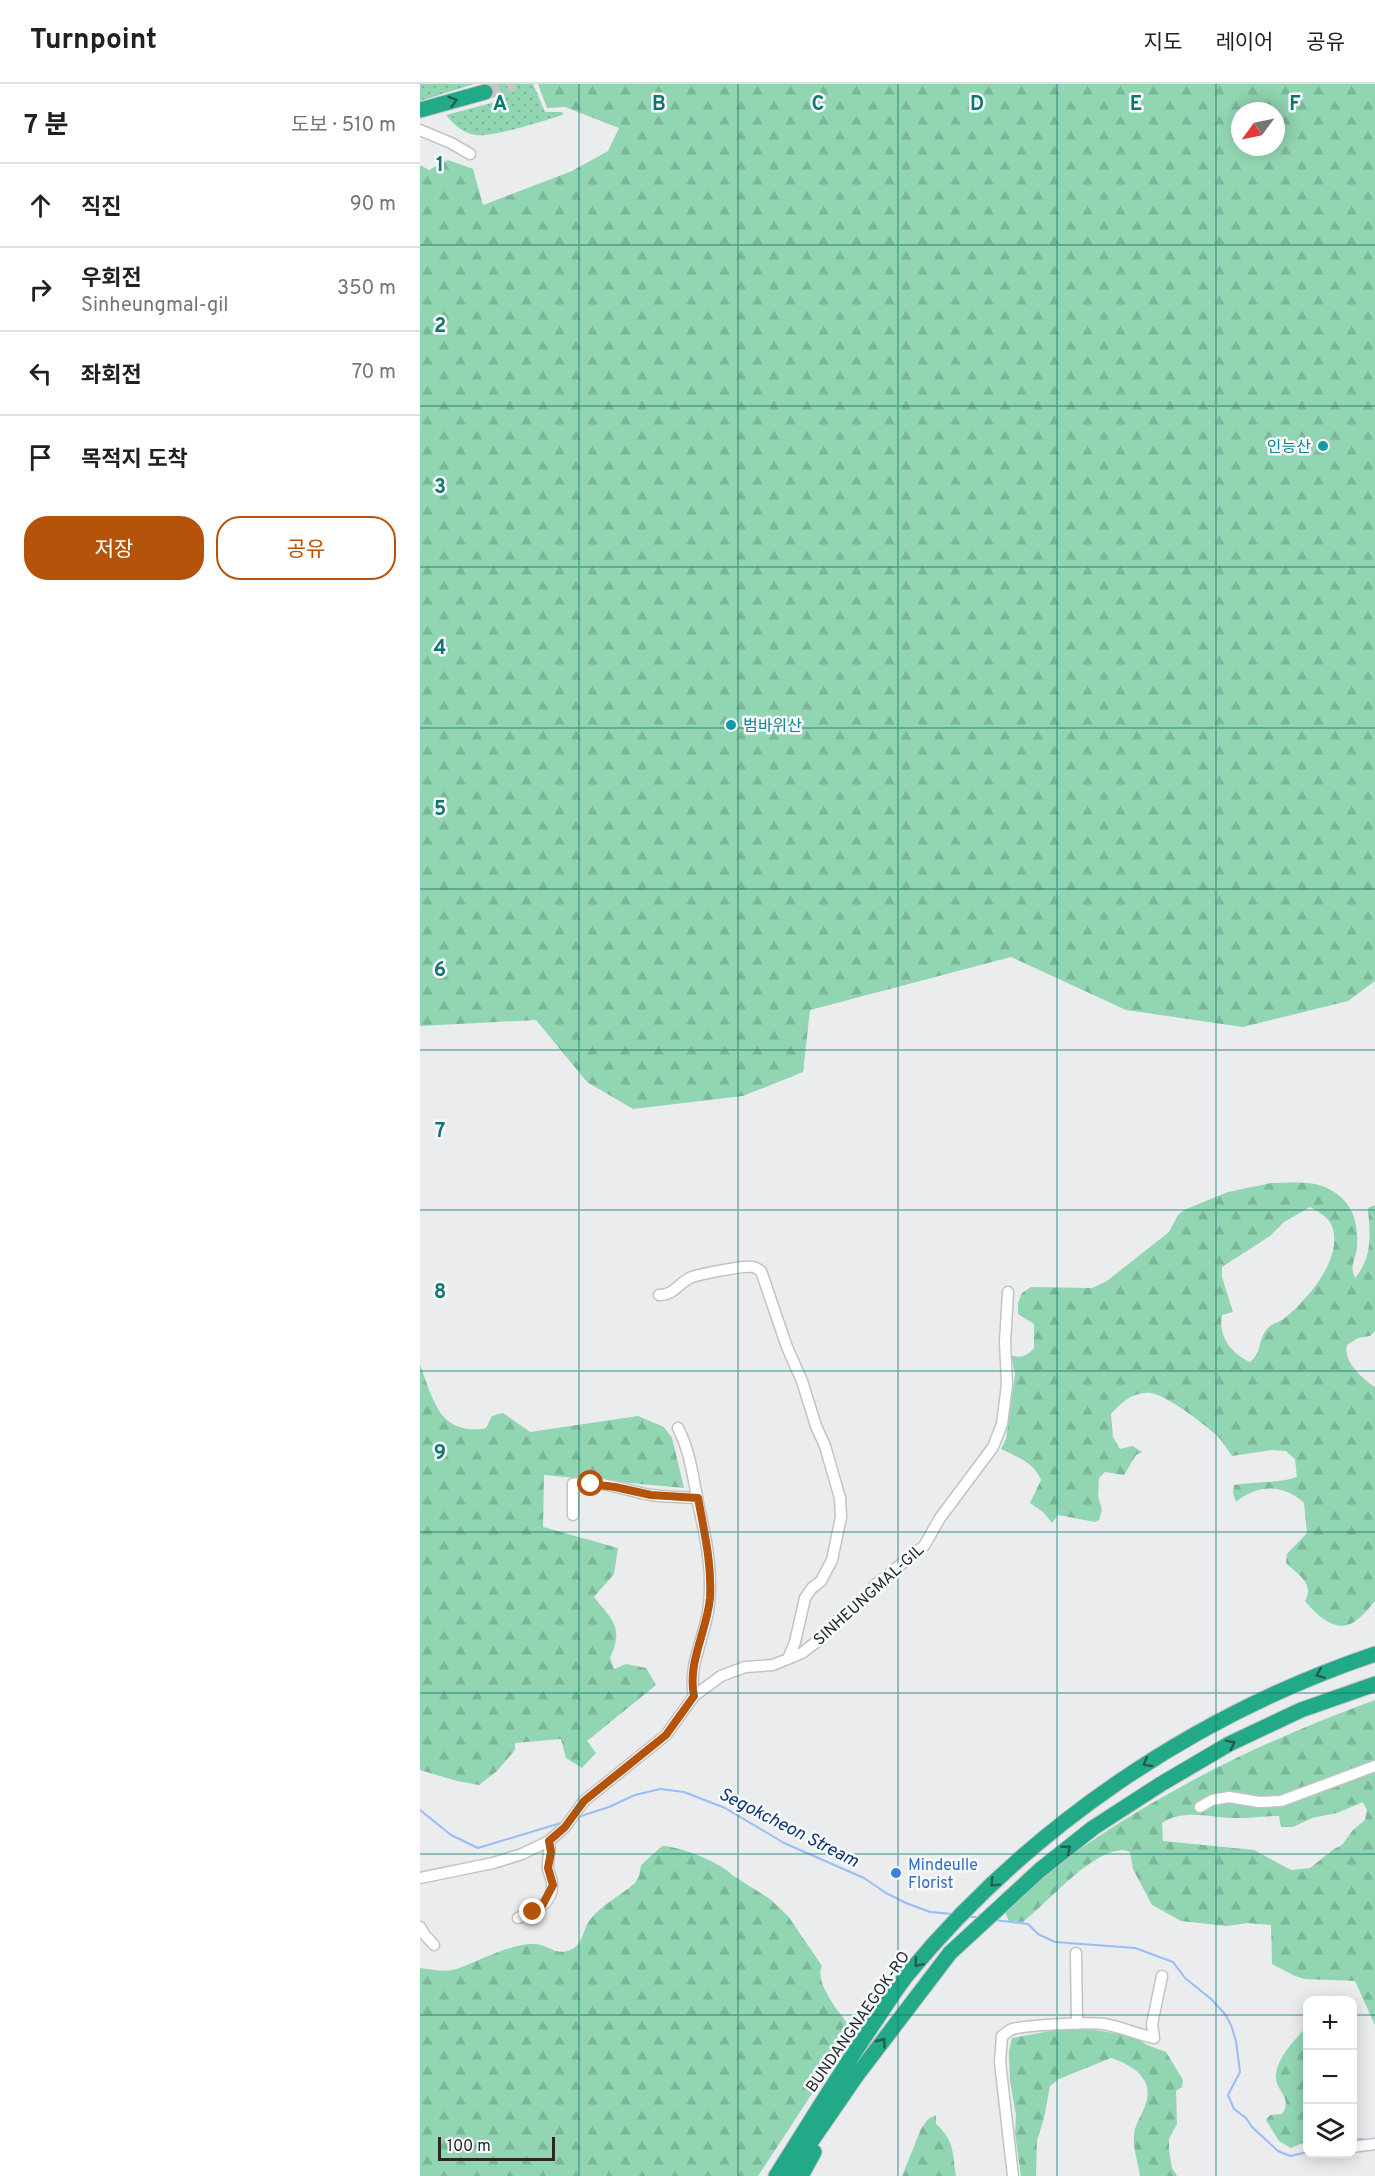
<!DOCTYPE html>
<html lang="ko">
<meta charset="utf-8">
<style>
body{margin:0;font-family:Overpass,"Noto Sans KR",sans-serif;background:#f2f2f2;color:#202124}
.controls{position:absolute;right:18px;bottom:18px;display:grid;overflow:hidden;border-radius:12px;box-shadow:0 3px 15px #0003}
.controls button{width:54px;height:54px;display:grid;place-items:center;padding:0;border:0;border-bottom:2px solid #e0e0e0;background:#fff;color:#202124;font:30px sans-serif}
.compass{position:absolute;left:811px;top:18px;width:54px;height:54px;border-radius:50%;background:#fff;box-shadow:0 3px 15px #0003;rotate:237deg}
.scale{position:absolute;left:18px;bottom:15px;width:117px;box-sizing:border-box;padding-left:6px;border:3px solid #272828;border-top:0;font-size:16px;line-height:21px;white-space:nowrap;color:#272828;-webkit-text-stroke:4px #f7fafc;paint-order:stroke}
.stop{position:absolute;width:18px;height:18px;margin:-14px;border:4px solid #b45309;border-radius:50%;background:#fff}
.stop.end{background:#b45309;border-color:#fff;box-shadow:0 2px 6px #0008}
.list{margin:0;padding:0;list-style:none}
h2{display:flex;justify-content:space-between;align-items:center;height:78px;margin:0;padding:0 24px;font-size:26px}
h2 small{font-size:20px;font-weight:400;color:#757577}
.list li{display:grid;grid-template-columns:39px 1fr auto;gap:18px;align-items:center;box-sizing:border-box;height:84px;padding:0 24px;border-top:2px solid #e0e0e0}
.list b{display:block;font-size:22px;white-space:nowrap}
.list p{margin:0;font-size:20px;white-space:nowrap;color:#757577}
.list em{font-size:20px;font-style:normal;color:#757577}
.actions{display:flex;gap:12px;padding:18px 24px}
.actions a{flex:1;padding:14px 0;border:2px solid #b45309;border-radius:24px;text-align:center;font-size:21px;color:#b45309}
.actions .main{background:#b45309;color:#fff}
.icon{flex:none;width:33px;height:33px;fill:none;stroke:currentColor;stroke-width:2;stroke-linecap:round;stroke-linejoin:round}
.map{position:relative;flex:none;width:955px;height:2092px;overflow:hidden}
header{display:flex;align-items:center;gap:36px;box-sizing:border-box;height:84px;padding:0 30px;background:#fff;border-bottom:2px solid #e0e0e0}
header strong{font-size:28px}
nav{display:flex;gap:33px;margin-inline-start:auto;font-size:21px}
main{display:flex}
aside{flex:1;background:#fff}
.map>svg:first-child{display:block}
.grass{fill:url(#grass-dots)}
.forest{fill:url(#forest-firs);fill-rule:evenodd}
.lines{fill:none;stroke-linecap:round;stroke-linejoin:round}
.stream{stroke:#9abcf8;stroke-width:2}
.highway-tunnel{stroke:#c3c5c6;stroke-width:15;stroke-dasharray:15 8;stroke-linecap:butt}
.minor-casing{stroke:#c1c3c5;stroke-width:13}
.highway-casing{stroke:#c7c7c7;stroke-width:17}
.minor{stroke:#fff;stroke-width:10}
.highway{stroke:#22a987;stroke-width:15}
.oneway{stroke:#255c4e}
.route{stroke:#b45309;stroke-width:8}
.grid{fill:none;stroke:#0f766e;stroke-width:1.5;stroke-opacity:0.55}
.culture-dot{fill:#0f9aa8;stroke:#f7fafc;stroke-width:2}
.shop-dot{fill:#3f7fe0;stroke:#f7fafc;stroke-width:2}
.labels{text-anchor:middle;stroke-width:5;stroke-linejoin:round;paint-order:stroke}
.culture-label{font-size:16px;fill:#0d838f;stroke:#f7fafc;text-anchor:end}
.street-label{font-size:16px;fill:#272828;stroke:#f7fafc}
.shop-label{font-size:16px;fill:#366cbe;stroke:#f7fafc;text-anchor:start}
.water-label{font-size:18px;font-style:italic;fill:#0f3478;stroke:#f7fafc}
.grid-label{font-size:20px;text-anchor:middle;font-weight:bold;fill:#0f766e;stroke:#f7fafc;stroke-width:5;stroke-linejoin:round;paint-order:stroke}
</style>
<header>
<strong>Turnpoint</strong>
<nav><a>지도</a><a>레이어</a><a>공유</a></nav>
</header>
<main>
<aside>
<h2>7 분<small>도보 · 510 m</small></h2>
<ul class="list">
<li><svg class="icon" aria-label="ahead" viewBox="0 0 24 24"><path d="M12 20V5M6 11l6-6 6 6"/></svg><div><b>직진</b></div><em>90 m</em></li>
<li><svg class="icon" aria-label="right" viewBox="0 0 24 24"><path d="M7 20v-9h11M14 6l5 5-5 5"/></svg><div><b>우회전</b><p>Sinheungmal-gil</p></div><em>350 m</em></li>
<li><svg class="icon" aria-label="left" viewBox="0 0 24 24"><path d="M17 20v-9H6M10 6l-5 5 5 5"/></svg><div><b>좌회전</b></div><em>70 m</em></li>
<li><svg class="icon" aria-label="arrive" viewBox="0 0 24 24"><path d="M6 21V4h12l-3 4 3 4H6"/></svg><div><b>목적지 도착</b></div></li>
</ul>
<div class="actions"><a class="main">저장</a><a>공유</a></div>
</aside>
<div class="map">
<svg width="955" height="2092" viewBox="0 0 955 2092">
<defs>
<pattern id="grass-dots" width="8" height="8" patternUnits="userSpaceOnUse" patternTransform="scale(1.5)"><rect width="8" height="8" fill="#91d5b2"/><path d="M2 2h.1M6 6h.1" fill="none" stroke="#7db799" stroke-width="1.8" stroke-linecap="round"/></pattern>
<pattern id="forest-firs" width="22" height="20" patternUnits="userSpaceOnUse" patternTransform="scale(1.5)"><rect width="22" height="20" fill="#91d5b2"/><path d="M5 1l3.5 6h-7zM16 11l3.5 6h-7z" fill="#7db799"/></pattern>
</defs>
<rect width="100%" height="100%" fill="#eaecee"/>
<path class="grass" d="M0,0H54L0,17Z
M76,0H113L125,28H142L143,31C126,36 72,54 56,51C43,49 34,41 26,31L75,18L78,12Z"/>
<path class="forest" d="M118,0H955V897L928,917L823,943L706,926L591,873L390,926L383,988L323,1012L213,1025L167,998L116,936L0,942V81L9,86L28,76L53,85L63,121L152,87L188,67L199,44L145,23L127,24ZM820,27H856V63H820Z
M851,1099C868,1099 891,1096 907,1104C931,1115 939,1137 937,1163C936,1176 929,1180 935,1194C953,1173 950,1150 948,1124L955,1121V1247L950,1252L938,1254L927,1261C923,1278 942,1294 955,1303V1517C949,1524 942,1533 934,1538C915,1550 896,1530 885,1517C895,1499 878,1491 866,1479L867,1470L887,1449L884,1419C863,1400 838,1400 816,1418L813,1409L814,1401C835,1397 857,1400 877,1393L875,1375L866,1367L852,1366L812,1372C808,1367 805,1361 801,1356C791,1344 746,1311 731,1309C715,1307 701,1318 691,1330L693,1353L700,1365L713,1362L722,1368L716,1371L704,1391L685,1388L679,1394L678,1412L682,1426L679,1436L675,1438L638,1431L632,1439L623,1428L610,1419L621,1396C614,1378 597,1373 581,1365L586,1355L595,1290L591,1271C601,1275 607,1272 614,1264V1240L598,1230V1219L602,1209L611,1203L672,1204L687,1197L749,1148L758,1131L764,1126L808,1108ZM890,1123C897,1127 907,1132 911,1140C926,1172 887,1216 865,1234C860,1238 853,1239 849,1243C837,1254 843,1268 830,1278C811,1269 798,1253 802,1231L813,1228L802,1193V1183L850,1152L864,1138Z
M0,1280C4,1293 14,1322 23,1332C33,1344 52,1348 66,1344L72,1332L83,1329L110,1348L218,1332L244,1343L252,1354L264,1404L124,1391L123,1443L198,1464L194,1490L174,1513C193,1537 204,1543 190,1574L194,1585L206,1580L226,1584L236,1601L167,1657L176,1669L162,1684L146,1674L141,1655L95,1659V1666L77,1687L59,1701L37,1697L0,1686Z
M955,1616V1941L935,1897L885,1895L875,1892L852,1880L851,1841L827,1839L807,1842L761,1837L732,1821L713,1785L710,1768C681,1755 626,1821 603,1838L589,1837L584,1826C613,1802 642,1777 673,1756C761,1697 856,1652 955,1616ZM943,1718L947,1726L945,1736L933,1746L922,1761L914,1765L890,1784L871,1786L834,1766L743,1757L742,1739C764,1724 791,1734 816,1734C831,1734 845,1732 859,1732L861,1743H873L892,1734L917,1729Z
M242,1762C259,1762 302,1779 312,1791L350,1815L368,1832L402,1882C393,1899 423,1933 433,1947L338,2092H0V1884C12,1885 24,1889 36,1885C58,1878 91,1859 115,1860C129,1861 138,1874 154,1864C163,1858 163,1846 169,1837C181,1821 200,1812 215,1799L219,1792L221,1781Z
M887,1942V2057L871,2064L859,2057L846,2036L850,2031L862,2030C874,2012 854,2008 856,1990C858,1972 876,1955 887,1942Z
M668,1945L714,1952L727,1961L746,1968L763,1996L762,2003L756,2007L757,2040L749,2055V2066L752,2084L757,2092H720C718,2077 711,2060 715,2045C718,2035 725,2026 727,2015C732,1992 709,1980 691,1974L639,1995L630,2002L624,2034L617,2057L616,2092H601L595,2049L596,2031L590,1997L589,1968L592,1954L635,1946Z
M516,2031V2040C535,2057 532,2068 536,2092H482L501,2045L508,2035Z"/>
<g class="lines">
<path class="stream" d="M0,1726L31,1751L58,1764L144,1738
M158,1733L189,1723L215,1711L240,1705L264,1708L305,1724L364,1759L444,1794L466,1809L486,1819L510,1828L533,1830
M547,1832L560,1834
M574,1836L608,1840L618,1850L635,1858L715,1864L753,1878L765,1894L791,1915L805,1930L811,1941L816,1957L820,1988L808,2011L814,2025L826,2034L832,2043L858,2067L870,2072L888,2068
M932,2056L943,2055"/>
<path class="highway-tunnel" d="M65,8L94,0"/>
<defs>
<path id="minor" d="M0,46L31,59L50,70
M239,1211C255,1211 259,1198 272,1193C281,1190 325,1181 333,1183C336,1183 338,1186 341,1187L367,1263L382,1297L396,1342L405,1362L420,1414L421,1433L412,1476L401,1497L392,1504L385,1514L375,1558L368,1575
M258,1344C270,1367 273,1393 278,1419C286,1454 294,1491 288,1528C283,1557 268,1583 274,1612
M153,1431V1400C179,1395 206,1407 231,1411C246,1413 262,1413 277,1414
M780,1723L792,1716L809,1713L839,1718L861,1717L955,1682
M0,1794L73,1779L102,1770L129,1757L145,1743L164,1717L246,1651L274,1612L301,1592L325,1583L353,1581L382,1569L400,1555L421,1533L445,1514L455,1501L504,1462L520,1434L573,1363L582,1340L587,1301L585,1258L588,1208
M98,1834C113,1828 134,1820 132,1799C132,1795 129,1790 128,1785C127,1776 131,1767 129,1757
M0,1843L4,1850L14,1861
M656,1869L657,1940
M932,2063L955,2060
M593,2092L580,1978L582,1952C585,1950 587,1948 590,1946C601,1941 670,1938 684,1940C701,1943 717,1950 734,1954L732,1940L742,1892"/>
<path id="highway" d="M0,26L65,8
M368,2091L437,1991L530,1869L620,1786L673,1744L741,1700L809,1660L881,1626L955,1600
M356,2092C389,2040 421,1987 456,1936C466,1921 476,1905 487,1891C609,1743 774,1631 955,1570
M381,2092L394,2068"/>
</defs>
<use href="#minor" class="minor-casing"/>
<use href="#highway" class="highway-casing"/>
<use href="#minor" class="minor"/>
<use href="#highway" class="highway"/>
</g>
<defs><path id="oneway-chevron" d="M-2-3.5L2.5 0L-2 3.5" fill="none" stroke-width="1.6" stroke-linecap="round" stroke-linejoin="round" transform="scale(1.5)"/></defs>
<g class="oneway">
<use href="#oneway-chevron" transform="translate(33 17) rotate(-16)"/>
<use href="#oneway-chevron" transform="translate(900 1590) rotate(159)"/>
<use href="#oneway-chevron" transform="translate(811 1660) rotate(-27)"/>
<use href="#oneway-chevron" transform="translate(727 1679) rotate(149)"/>
<use href="#oneway-chevron" transform="translate(647 1765) rotate(-39)"/>
<use href="#oneway-chevron" transform="translate(574 1799) rotate(135)"/>
<use href="#oneway-chevron" transform="translate(498 1879) rotate(131)"/>
<use href="#oneway-chevron" transform="translate(462 1958) rotate(-53)"/>
</g>
<g class="lines">
<path class="route" d="M113,1828L121,1824L133,1801L128,1784L131,1768L129,1757L145,1743L164,1717L246,1651L274,1612C267,1579 287,1547 290,1514C292,1480 284,1447 278,1414L231,1411L195,1403L171,1400"/>
</g>
<path class="grid" d="M159,0V2092M318,0V2092M478,0V2092M637,0V2092M796,0V2092M0,161H955M0,322H955M0,483H955M0,644H955M0,805H955M0,966H955M0,1126H955M0,1287H955M0,1448H955M0,1609H955M0,1770H955M0,1931H888M932,1931H955"/>
<g class="culture-dot">
<circle cx="903" cy="362" r="6"/>
<circle cx="311" cy="641" r="6"/>
</g>
<circle class="shop-dot" cx="476" cy="1789" r="6"/>
<g class="labels">
<g class="culture-label">
<text x="891" y="368">인능산</text>
<text x="323" y="647" text-anchor="start">범바위산</text>
</g>
<g class="street-label">
<text transform="translate(448 1510) rotate(-42)" y="6">SINHEUNGMAL-GIL</text>
<text transform="translate(437 1937) rotate(-55)" y="6">BUNDANGNAEGOK-RO</text>
</g>
<g class="shop-label">
<text x="488" y="1786">Mindeulle<tspan x="488" dy="18">Florist</tspan></text>
</g>
<g class="water-label">
<text transform="translate(369 1743) rotate(27)" y="6">Segokcheon Stream</text>
</g>
</g>
<g class="grid-label">
<text x="80" y="26">A</text>
<text x="239" y="26">B</text>
<text x="398" y="26">C</text>
<text x="557" y="26">D</text>
<text x="716" y="26">E</text>
<text x="875" y="26">F</text>
<text x="20" y="87">1</text>
<text x="20" y="248">2</text>
<text x="20" y="409">3</text>
<text x="20" y="570">4</text>
<text x="20" y="731">5</text>
<text x="20" y="892">6</text>
<text x="20" y="1053">7</text>
<text x="20" y="1214">8</text>
<text x="20" y="1375">9</text>
</g>
</svg>
<div class="controls">
<button>+</button>
<button>−</button>
<button><svg class="icon" aria-label="layers" viewBox="0 0 24 24"><path d="M12 4l9 5-9 5-9-5zM3 14l9 5 9-5"/></svg></button>
</div>
<svg class="compass" viewBox="-18 -18 36 36"><path d="M0-13l5 13h-10z" fill="#e53935"/><path d="M0 13l5-13h-10z" fill="#757577"/></svg>
<div class="scale">100 m</div>
<div class="stop" style="left:171px;top:1400px"></div>
<div class="stop end" style="left:113px;top:1828px"></div>
</div>
</main>
